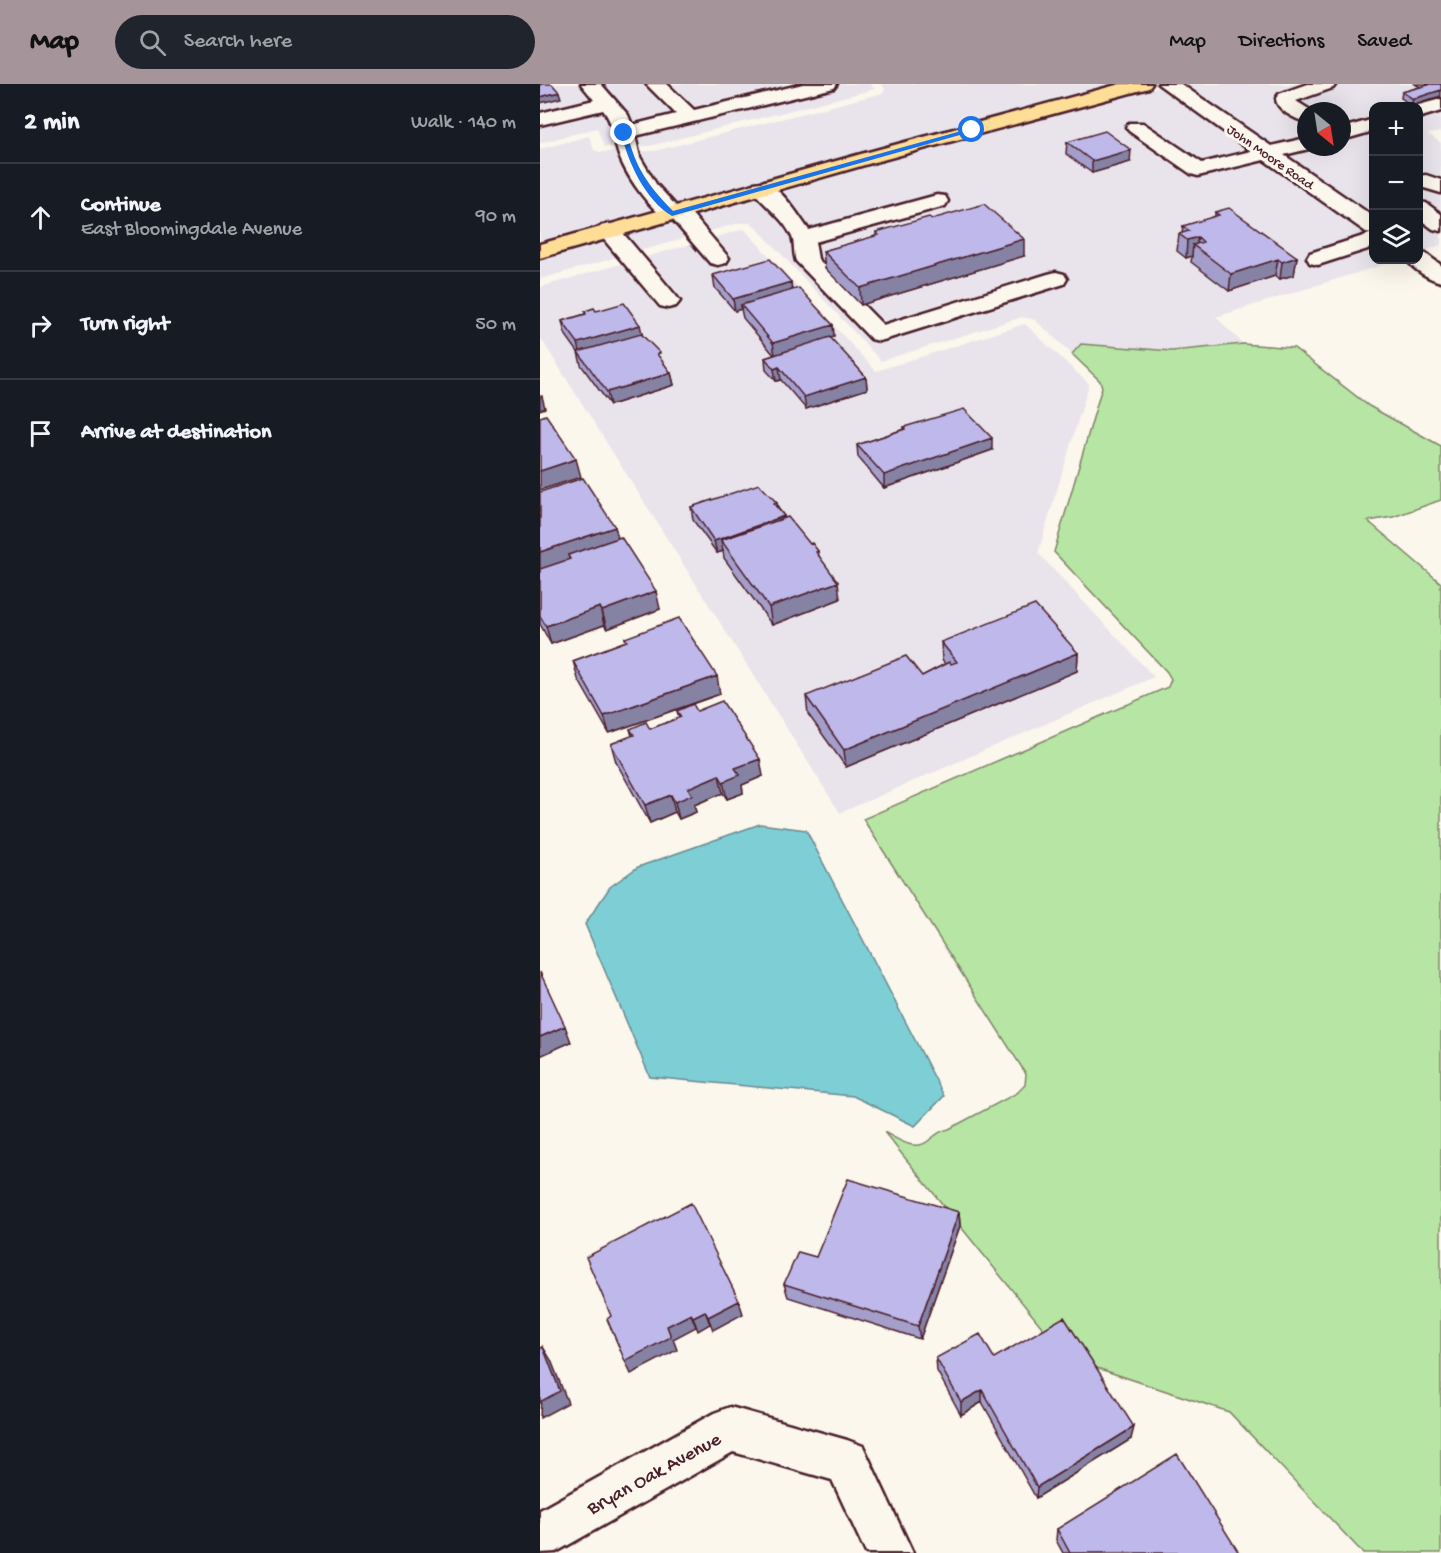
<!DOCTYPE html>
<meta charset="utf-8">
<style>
body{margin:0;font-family:"Gochi Hand",sans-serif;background:#20242c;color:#f1f3f6}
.controls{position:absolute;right:18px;top:18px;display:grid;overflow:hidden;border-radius:12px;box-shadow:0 6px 24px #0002}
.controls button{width:54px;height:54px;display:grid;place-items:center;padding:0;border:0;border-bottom:2px solid #363941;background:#171b24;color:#f1f3f6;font:30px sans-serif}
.compass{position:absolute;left:757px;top:18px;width:54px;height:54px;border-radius:50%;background:#171b24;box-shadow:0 6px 24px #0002;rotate:150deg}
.stop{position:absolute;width:18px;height:18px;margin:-14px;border:4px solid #1a73e8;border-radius:50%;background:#fff}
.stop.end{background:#1a73e8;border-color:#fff;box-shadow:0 2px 6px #0008}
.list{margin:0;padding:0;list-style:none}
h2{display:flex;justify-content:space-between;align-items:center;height:78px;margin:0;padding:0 24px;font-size:26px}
h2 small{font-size:20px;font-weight:400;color:#9ea1a6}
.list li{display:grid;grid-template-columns:39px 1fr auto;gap:18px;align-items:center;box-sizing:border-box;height:108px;padding:0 24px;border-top:2px solid #363941}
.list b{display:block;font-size:22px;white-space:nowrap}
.list p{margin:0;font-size:20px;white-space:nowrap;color:#9ea1a6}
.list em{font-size:20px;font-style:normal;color:#9ea1a6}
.icon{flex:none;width:33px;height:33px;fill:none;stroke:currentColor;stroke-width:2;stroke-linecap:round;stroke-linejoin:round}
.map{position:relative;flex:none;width:901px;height:1469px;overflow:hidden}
header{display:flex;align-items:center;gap:36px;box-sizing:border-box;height:84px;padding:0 30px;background:#a6949b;color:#111}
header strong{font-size:28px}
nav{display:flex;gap:33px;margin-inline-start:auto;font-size:21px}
.search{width:420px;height:54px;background:#20242c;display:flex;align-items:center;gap:15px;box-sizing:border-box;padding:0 21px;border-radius:33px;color:#9ea1a6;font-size:22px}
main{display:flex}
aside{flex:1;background:#171b24}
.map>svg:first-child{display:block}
.built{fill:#e9e4ec;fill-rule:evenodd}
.green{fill:#b6e5a4;stroke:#808268;stroke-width:1.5}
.water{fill:#7ecfd5;stroke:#698991;stroke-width:1.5}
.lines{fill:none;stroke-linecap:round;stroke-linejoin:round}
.minor-casing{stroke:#4a1f2b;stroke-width:5}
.major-casing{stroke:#4a1f2b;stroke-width:5}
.minor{fill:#fbf7ec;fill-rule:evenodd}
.major{fill:#fedd96;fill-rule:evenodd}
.wall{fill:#a49fca;stroke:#4a1f2b;stroke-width:1.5}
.shaded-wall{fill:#8682a4;stroke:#4a1f2b;stroke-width:1.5}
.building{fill:#bfb9eb;stroke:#4a1f2b;stroke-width:1.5}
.route{fill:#1a73e8}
.labels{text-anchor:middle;stroke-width:6;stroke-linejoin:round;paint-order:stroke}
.far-street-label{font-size:14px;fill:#4a1f2b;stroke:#fbf7ec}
.near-street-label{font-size:20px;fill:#4a1f2b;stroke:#fbf7ec}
</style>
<header>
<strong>Map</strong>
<div class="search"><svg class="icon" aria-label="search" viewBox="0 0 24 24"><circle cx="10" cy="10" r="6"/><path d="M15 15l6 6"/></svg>Search here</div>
<nav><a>Map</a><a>Directions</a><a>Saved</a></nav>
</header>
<main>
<aside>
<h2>2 min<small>Walk · 140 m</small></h2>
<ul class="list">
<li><svg class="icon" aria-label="ahead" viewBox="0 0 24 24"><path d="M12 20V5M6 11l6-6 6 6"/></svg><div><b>Continue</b><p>East Bloomingdale Avenue</p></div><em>90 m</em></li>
<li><svg class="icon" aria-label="right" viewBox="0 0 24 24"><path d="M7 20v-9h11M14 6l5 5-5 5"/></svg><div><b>Turn right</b></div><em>50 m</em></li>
<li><svg class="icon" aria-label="arrive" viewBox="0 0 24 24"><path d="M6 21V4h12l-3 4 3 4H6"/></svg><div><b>Arrive at destination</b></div></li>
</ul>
</aside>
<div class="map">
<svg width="901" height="1469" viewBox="0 0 901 1469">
<rect width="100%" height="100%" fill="#fbf7ec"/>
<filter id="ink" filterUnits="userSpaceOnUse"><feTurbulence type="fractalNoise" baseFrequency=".0167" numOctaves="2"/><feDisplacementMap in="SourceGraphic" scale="12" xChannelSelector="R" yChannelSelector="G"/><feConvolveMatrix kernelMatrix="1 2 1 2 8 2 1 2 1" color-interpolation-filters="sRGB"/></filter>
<g filter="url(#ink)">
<path class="built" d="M0,0H329L335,5L110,62L64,63L57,44L0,59Z
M341,0H576L0,159V65L49,52L54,66L60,68L114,67L343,9L345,5Z
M641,0H901V48L888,50L901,59V161L884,167L879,164L878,22H834L833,133ZM766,27H802V63H766Z
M618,3L833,154L834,176H858L676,233L703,260L632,267L541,260L532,270L495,236L482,233L341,277L215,142L210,139H199L0,195V176L335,80Z
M204,145L336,287L485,240L549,300L498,469L614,593L300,729L0,253V203Z"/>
<path class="green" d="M541,260L632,267L703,260L754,264L829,322L901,362V416L853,433L828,437L901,499V1469H823L689,1328L527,1274L344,1048C357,1055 375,1068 388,1057C396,1051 399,1047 409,1045L477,1009L485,1001L486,990L323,735L628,603L631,595L627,588L514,468L562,303L560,297L532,270Z"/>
<path class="water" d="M220,740L266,746L404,1012L375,1042L313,1012L110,993L45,840L70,803L98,783Z"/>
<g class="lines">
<defs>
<path id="minor" d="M41,0H61L88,31L92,41L136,30L106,0H127L154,26L263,0H297L294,4L95,52L100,73L116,100L136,122L146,123L189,174L186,179L178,181L170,179L133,136C114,134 87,92 80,74C73,57 75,41 63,26L0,41V29L54,16Z
M618,0H641L731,62L766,54V63L773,64L744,71L834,133V163L778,181L770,179L767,174L770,169L833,149L826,148L724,76L658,92L651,90L589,47L586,43L589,39H603L662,79L711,67Z
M767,0H796L793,4L756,17L772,27H766V38C755,35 736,26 736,14L739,10Z
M901,15V27L878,34V22H875Z
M834,35V47L802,56V44Z
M886,91L901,96V109L884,104H878V92Z
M222,98C242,103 257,130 269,146L397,111L405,112L408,117L405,122L275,158L278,175L343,241L508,190L516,188L524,190L527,195L524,200L347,255L339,257L331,255L256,177C253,169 255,160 252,153C244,134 223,121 211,104L214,99Z
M878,118L886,119L901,130V147L893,145L878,134Z
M69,140L77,142L136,212L140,217L136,222L128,224L120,222L61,152L58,147L61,142Z
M878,168L886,170L901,181V198C889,195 874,186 867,176H878Z
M190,1323L307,1356L323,1362L373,1469H326L292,1396L193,1368L16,1468L0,1469V1426L174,1329Z"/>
<path id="major" d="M580,0H612L609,4L335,78L0,174V160L321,70Z"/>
</defs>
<use href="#minor" class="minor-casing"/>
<use href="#major" class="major-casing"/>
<use href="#minor" class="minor"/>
<use href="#major" class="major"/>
</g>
<path class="wall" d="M875,0H901L871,21L861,14L862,8L880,3Z
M527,58L590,78L552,89L526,70Z
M675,128L757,173L754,191L740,195L735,192L689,207L651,178L652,172L646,174L637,167L639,150H642L643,142L675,133Z
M392,135L484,172L321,221L285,184L283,167L336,152V148Z
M173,191L251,198L252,206L293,241L294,253L290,254L326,293L327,305L266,325L241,296L236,297L226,286L225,274L234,271L203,234L201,225L195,227L175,204Z
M45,227H56L102,251L131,289L134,301L70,321L41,281L38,268L25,250L22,237L45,230Z
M364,343L452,366L344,404L318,373L317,361L364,345Z
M0,408L75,443L78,454L120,525L67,545L64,541L11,560L0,540Z
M237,419L238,424L244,432V434L270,460L278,467L279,472L300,515L232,541L184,474L183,467L177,469L153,436L151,423Z
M85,554L180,610L69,649L38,595L33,577L86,557Z
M401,558L538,569L537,587L306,683L268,630L266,612L382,592L405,580L402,576Z
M137,627H157L223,692L202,701L203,709L187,715L183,709L154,721L156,728L139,735L135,728L110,739L76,678L71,660L92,652L90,645H110L139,634Z
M419,1128L420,1142L380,1255L248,1213L244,1200L276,1173Z
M396,1274H454L591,1355L496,1414L442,1318L421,1331L397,1287Z
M517,1445L699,1469H523L516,1456Z"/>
<path class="shaded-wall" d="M901,6V12L871,21L873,15Z
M19,8L21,14L0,19V13Z
M591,66L590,78L552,89V77Z
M658,153L656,163L653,161L652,172L646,174L647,156Z
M484,155V172L321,221L320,204Z
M757,173L754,191L740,195L742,178Z
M738,175L735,192L689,207L691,190Z
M251,198L252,210L201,221V225L195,227L193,215Z
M100,241L103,253L41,272L38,259Z
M293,241L294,253L235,271L233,259Z
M239,283L241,296L236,297L234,285Z
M131,289L134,301L70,321L67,308Z
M326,293L327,305L266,325L264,313Z
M0,312H2L5,324L0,326Z
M452,354V366L344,404V391Z
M36,375L41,393L0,406V387Z
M244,432L245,445L181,456L183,467L177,469L174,457Z
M75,443L79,460L28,471L30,477L0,488V468Z
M298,498L300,515L232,541L229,523Z
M116,507L120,525L67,545L62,527Z
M60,523L64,541L11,560L6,542Z
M538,569L537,587L306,683L304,666Z
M177,592L180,610L69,649L64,632Z
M220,675L223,692L202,701L203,709L187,715L183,698L195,684Z
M179,691L183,709L154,721L156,728L139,735L135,718L148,704Z
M131,711L135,728L110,739L105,721Z
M25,942L31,958L0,972V953Z
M419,1128L420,1142L380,1255L378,1242Z
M199,1217L203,1230L173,1246L168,1233Z
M165,1227L170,1240L158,1247L153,1233Z
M151,1230L156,1243L133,1255L137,1266L91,1290L85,1277L127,1242Z
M3,1263L11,1276L28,1319L0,1334Z
M442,1306V1318L421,1331V1318Z
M594,1343L591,1355L496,1414L497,1403Z"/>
<path class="building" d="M0,0H12L19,8L0,13Z
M886,0H901V6L873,15L862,8L888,1Z
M565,47L591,66L552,77L527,58Z
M444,120L484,155L320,204L283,167L339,151L336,148L389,133L392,135Z
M689,124L757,173L742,178L738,175L691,190L653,161L663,158L658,153L647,156L639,150L649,147L643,142L679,131L675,128Z
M230,175L251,198L193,215L173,191Z
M259,204L293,241L233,259L201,221Z
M84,219L100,241L38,259L22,237L46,230L45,227L54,224L56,227L60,226Z
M101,250L120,269L117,270L131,289L67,308L38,268Z
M290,253L326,293L264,313L239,283L234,285L225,274Z
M424,325L452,354L344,391L317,361L365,345L364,343Z
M6,331L36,375L0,387V333Z
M43,394L75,443L0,468V408Z
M219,400L237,419L234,420L244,432L174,457L151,423Z
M248,433L270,460L272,459L278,467L276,468L298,498L229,523L181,456Z
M81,453L116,507L62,527L60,523L6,542L0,532V485L30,475L28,471Z
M495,521L538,569L304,666L266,612L366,572L382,592L409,578L411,580L417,578L401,558Z
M139,534L177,592L64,632L33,577L87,557L85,554Z
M182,617L220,675L195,684L200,691L183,698L179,691L148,704L152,711L135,718L131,711L105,721L71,660L94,651L90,645L106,638L110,645L141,633L137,627L153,620L157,627Z
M0,888L25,942L0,953Z
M308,1095L419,1128L378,1242L244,1200L258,1168L276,1173Z
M151,1119L199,1217L168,1233L165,1227L153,1233L151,1230L127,1242L131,1253L85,1277L67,1235L71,1232L46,1173Z
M524,1233L594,1343L497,1403L442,1306L421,1318L396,1274L440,1250L454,1274Z
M3,1263L20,1307L0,1318V1265Z
M637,1370L699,1469H530L517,1445Z"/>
</g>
<path class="route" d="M432,44L434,47L132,132C105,116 88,78 81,49H87C96,85 108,101 133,127Z"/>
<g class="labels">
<g class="far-street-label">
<text transform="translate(731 72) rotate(35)" y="5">John Moore Road</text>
</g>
<g class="near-street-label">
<text transform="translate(113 1388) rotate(-29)" y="7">Bryan Oak Avenue</text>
</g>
</g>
</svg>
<div class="controls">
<button>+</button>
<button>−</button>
<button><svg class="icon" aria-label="layers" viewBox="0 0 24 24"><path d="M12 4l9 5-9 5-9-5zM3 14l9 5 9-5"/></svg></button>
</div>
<svg class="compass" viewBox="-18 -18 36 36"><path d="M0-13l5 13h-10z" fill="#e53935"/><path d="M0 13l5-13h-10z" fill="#9ea1a6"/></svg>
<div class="stop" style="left:432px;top:46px"></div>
<div class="stop end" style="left:84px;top:49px"></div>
</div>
</main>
